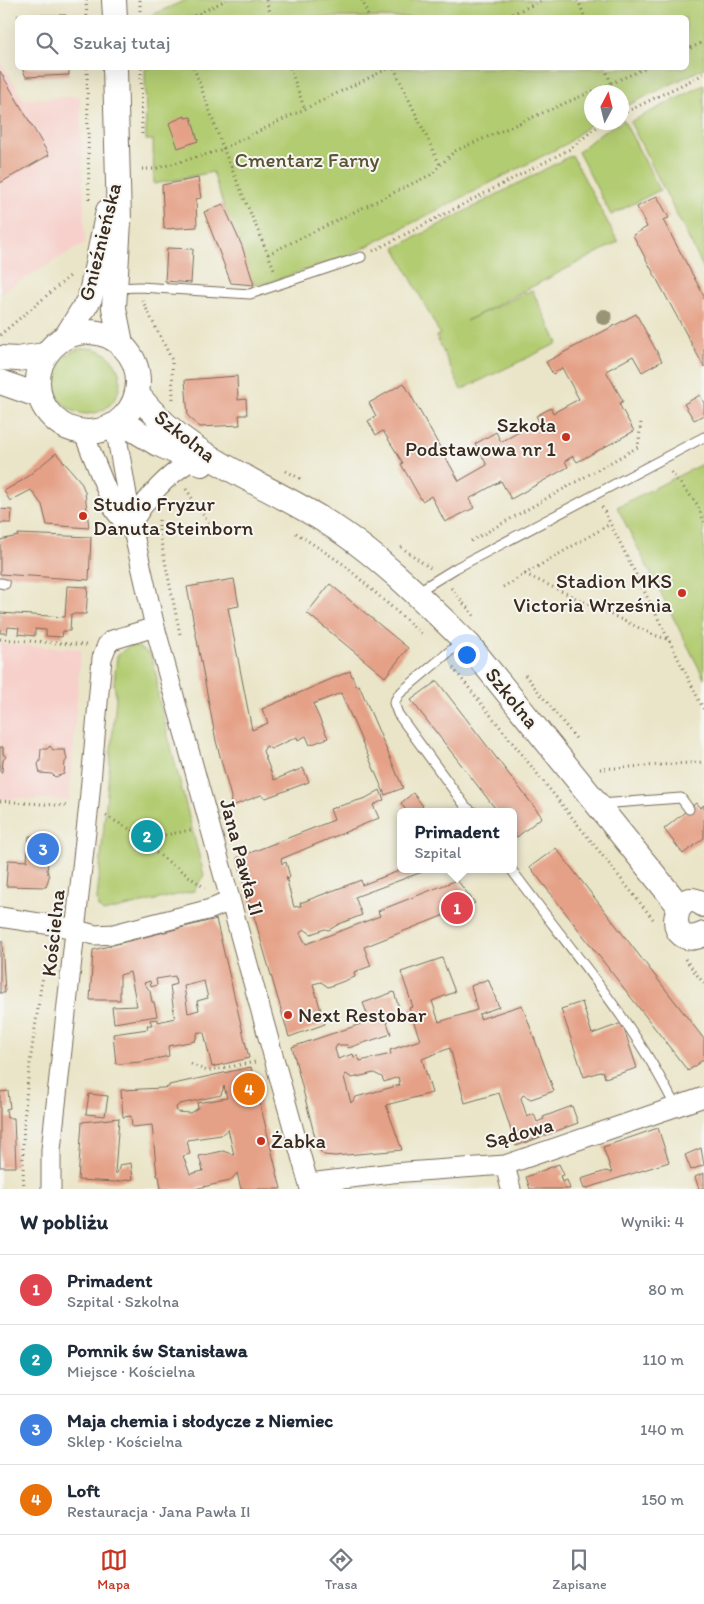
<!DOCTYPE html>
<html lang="pl">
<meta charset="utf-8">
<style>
body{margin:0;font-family:Itim,sans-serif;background:#f2f2f3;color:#1f2937}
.compass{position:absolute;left:584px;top:85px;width:45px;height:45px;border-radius:50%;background:#fff;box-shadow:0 5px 20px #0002;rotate:7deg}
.you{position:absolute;left:466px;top:654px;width:18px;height:18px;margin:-12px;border:4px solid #fff;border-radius:50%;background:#1a73e8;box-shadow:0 0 0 8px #1a73e833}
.badge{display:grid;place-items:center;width:32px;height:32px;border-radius:50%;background:#c8321e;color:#fff;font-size:16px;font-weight:700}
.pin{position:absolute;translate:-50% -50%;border:2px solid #fff;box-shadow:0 1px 5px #0006}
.popup{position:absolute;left:397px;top:808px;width:120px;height:65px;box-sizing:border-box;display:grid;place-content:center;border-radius:8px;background:#fff;filter:drop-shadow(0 1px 4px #0005);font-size:16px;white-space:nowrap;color:#747a83}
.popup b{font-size:19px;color:#1f2937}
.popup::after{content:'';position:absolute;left:50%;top:100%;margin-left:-10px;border:10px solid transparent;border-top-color:#fff}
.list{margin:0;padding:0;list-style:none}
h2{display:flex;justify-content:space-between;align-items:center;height:65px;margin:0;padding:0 20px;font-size:21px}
h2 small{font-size:16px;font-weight:400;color:#747a83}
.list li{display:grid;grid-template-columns:32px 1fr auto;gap:15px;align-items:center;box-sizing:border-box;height:70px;padding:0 20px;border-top:1px solid #e0e1e3}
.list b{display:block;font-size:19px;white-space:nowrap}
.list p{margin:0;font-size:16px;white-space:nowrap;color:#747a83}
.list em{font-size:16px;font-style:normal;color:#747a83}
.icon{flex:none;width:28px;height:28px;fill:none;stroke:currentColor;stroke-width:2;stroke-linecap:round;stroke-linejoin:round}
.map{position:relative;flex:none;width:704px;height:1189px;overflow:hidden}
.search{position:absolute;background:#fff;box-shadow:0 5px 20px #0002;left:15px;right:15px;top:15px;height:55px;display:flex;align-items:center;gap:12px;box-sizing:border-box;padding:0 18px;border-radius:8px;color:#747a83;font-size:19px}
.sheet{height:345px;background:#fff}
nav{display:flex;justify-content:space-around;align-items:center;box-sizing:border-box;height:70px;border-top:1px solid #e0e1e3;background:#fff;font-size:14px;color:#747a83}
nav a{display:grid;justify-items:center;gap:2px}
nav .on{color:#c8321e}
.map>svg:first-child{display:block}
.built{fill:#f7d0cb}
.green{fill:#b2cc71;stroke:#767b48}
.building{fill:#e5a187;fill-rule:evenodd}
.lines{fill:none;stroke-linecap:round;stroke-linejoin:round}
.service-casing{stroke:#786b5a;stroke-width:11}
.minor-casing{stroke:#786b5a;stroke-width:21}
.tertiary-casing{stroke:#786b5a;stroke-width:26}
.path{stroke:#786b5a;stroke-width:3;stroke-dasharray:1 4;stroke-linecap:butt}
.service{stroke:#fff;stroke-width:9}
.minor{stroke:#fff;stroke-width:19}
.tertiary{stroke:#fff;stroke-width:24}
.tree{fill:#9a9476}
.poi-dot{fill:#c8321e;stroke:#f6f6f2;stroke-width:2}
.labels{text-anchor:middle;stroke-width:4;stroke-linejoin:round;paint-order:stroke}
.park-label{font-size:21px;fill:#595233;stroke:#f6f6f2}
.street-label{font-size:21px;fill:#3b2a1e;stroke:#f6f6f2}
.poi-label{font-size:21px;fill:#3b2a1e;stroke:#f6f6f2;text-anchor:start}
</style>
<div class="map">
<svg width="704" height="1189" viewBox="0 0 704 1189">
<rect width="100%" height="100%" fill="#f6f6f2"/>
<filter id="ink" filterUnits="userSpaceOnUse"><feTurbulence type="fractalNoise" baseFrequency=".02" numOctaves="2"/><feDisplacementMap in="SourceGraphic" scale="10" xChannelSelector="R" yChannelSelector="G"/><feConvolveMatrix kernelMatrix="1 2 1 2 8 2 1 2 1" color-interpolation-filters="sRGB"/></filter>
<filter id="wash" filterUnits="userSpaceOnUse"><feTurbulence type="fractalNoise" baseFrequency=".0096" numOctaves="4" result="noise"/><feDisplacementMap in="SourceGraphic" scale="20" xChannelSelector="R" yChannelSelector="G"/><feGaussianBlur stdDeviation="1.12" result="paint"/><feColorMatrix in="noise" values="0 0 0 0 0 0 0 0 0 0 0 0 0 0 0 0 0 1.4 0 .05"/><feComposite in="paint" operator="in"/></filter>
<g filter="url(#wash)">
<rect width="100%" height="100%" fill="#eae5c8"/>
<path class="built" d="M0,61L24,100L80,96L85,243L0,293Z
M0,644L81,649L69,800L0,798Z"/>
<path class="green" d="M186,0H704V68L622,108V92H592V123L566,144L350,255L270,282L254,285L223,204L213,172L154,184L153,140H146L145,68H686V18L147,17Z
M704,85V269L630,122Z
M623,119L660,190L611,215L578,152L602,132L622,122Z
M572,155L618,242L466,321L532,290L558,343L461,390L436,336L440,334L395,248Z
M54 381a33 33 0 1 1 66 0a33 33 0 1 1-66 0Z
M704,463V678L617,507Z
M129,646H137L151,655L157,679L158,697L204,875L194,891L103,912L98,907L97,899L116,698L114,683L117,656Z"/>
<g id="blocks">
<path class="building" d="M18,15H66V18H18Z
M22,68H69V75L26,77Z
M0,71L49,155L0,183Z
M185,116V118L191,117L198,141L178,148L169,123Z
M198,178L201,198L196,199L197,227L164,229L162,185Z
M657,196L669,218L663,220L704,296V367L633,235L647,227L637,207Z
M223,204L242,246L254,285L231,283L204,212Z
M167,248L193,249L191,283L165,281Z
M636,314L662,361L642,372L633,356L606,371L623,401L619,404L634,431L577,462L573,456L565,461L568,467L511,499L501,481L469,499L474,508L445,522L431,496L422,501L401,464L403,463L383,431L376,435L368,421L376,416L369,403L404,383L459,481L487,465L475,444L496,432L501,442L539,421L536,416L551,408L553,413L579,399L562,368L553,374L546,362Z
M237,376L238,400L246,399L247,415H239L240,425L200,427L188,416L185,380Z
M700,395L704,403V415L694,420L684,404Z
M56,453L81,482L85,492L89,528L47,525L42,505L31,490L10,501L4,491L23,480Z
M0,509L12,510L11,523H0Z
M18,534L91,537L89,580L0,574V540L18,536Z
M234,579L239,606L228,608L252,730L268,723L262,709L350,671L356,686L359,685L403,788L385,795L341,693L313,704L328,738L310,745L306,736L298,740L297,737L271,749L266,746L263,751L274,780L303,768L309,782L266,798L261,795L230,807L231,797L216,741L187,587Z
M330,584L408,648L385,677L307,613Z
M67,586L88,587L86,614H71L70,631H63L62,637L46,636V630L35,629V636L18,634L19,628L8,627L7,633H0V613L65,617Z
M437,681L542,817L517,837L513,832V812H498L411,700Z
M50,746L53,750H65L67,760L65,762L64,774L55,777L52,774L40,773L38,764L40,761L41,749H47Z
M0,747H3V754L6,757L3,760L2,772H0Z
M380,790L384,800L373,805L379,818L281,859L282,864L286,862L290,877L288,879L286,877L294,907L301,906L300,903L361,880L362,885L404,869H430L355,897L362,915L339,924L329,930L325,929L311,934L304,929L300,933L306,944L380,916L378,911L457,880L475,903L364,947L371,966L354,972L355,977L328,987L321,982L313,984L325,1024L289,1037L237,858L334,820L330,809L366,798Z
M413,793L423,806L416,812H407L401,803Z
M696,803L700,808L704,805V838L683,854L664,829Z
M29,836L49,837L50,848L47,870L49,877L46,887L6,886L8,860L27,861Z
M556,848L704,1039V1059L688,1071L530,867Z
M216,919L249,1058L212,1067L204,1033L198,1032L195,1041L168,1046L169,1056L141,1062L116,1064L113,1034L148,1029L147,1025H152L150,1020L158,1019V1022L175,1018L170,986L176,984L175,976L156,979L157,985L151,987L150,981L144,983L150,991L152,1002H154L157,1016L114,1023L112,1007L137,1006L130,972L120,975V1000H90L93,950ZM204,981L208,998L197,1001L199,1010L188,1013L184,986Z
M0,941H2L5,993H0Z
M442,958L455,992L432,1001L439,1022L477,1010L471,986L488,979L499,1007L479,1014L480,1019L522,1005L554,1091L531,1099L523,1095L521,1098L527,1117L534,1114L537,1122L544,1119L543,1117L572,1106L578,1123L516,1146L499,1093L465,1103L450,1048L422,1059L432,1093L386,1105L402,1150L335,1156L324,1155L318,1149L292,1047L370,1021L363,1003L394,992L400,1011L385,1016L391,1034L348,1048L347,1045H337L335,1049L338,1059L353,1054L354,1057L358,1056L360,1061L391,1054L390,1050L420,1040L409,1008L413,1007L401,972ZM374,1073L382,1077L384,1082L398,1077L400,1085L356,1097L351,1103L344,1077L346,1074L352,1078Z
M582,1002L592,1034L622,1023L637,1068L605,1078L603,1071L584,1077L561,1009Z
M251,1067L281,1189H241L237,1173L230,1181L194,1189H161L159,1176H157L152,1125L132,1127L131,1116L123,1117L121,1090L163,1088L169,1087V1085ZM224,1086L227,1098L197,1103L198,1108L190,1113L177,1112L176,1107L180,1104L221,1095ZM228,1129L234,1155L223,1151L199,1156L203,1171L190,1174L183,1156L190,1154L187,1140L221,1135Z
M8,1091L10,1108L6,1109L7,1118H14L16,1167H0V1092Z
M89,1094L108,1096L105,1116L86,1114Z
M119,1118L115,1173H117L120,1165L131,1163L133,1179L115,1182L78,1180L82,1122Z
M658,1128L669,1162L584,1189L581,1179L606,1171L612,1173L603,1147Z
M701,1148L704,1165L691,1170L685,1155Z
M559,1164L564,1175L560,1176L562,1182L567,1180L570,1189H530L526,1177Z
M704,1173V1187L699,1189L695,1177Z"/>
</g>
</g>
<g filter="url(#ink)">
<use href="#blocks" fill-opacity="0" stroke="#786b5a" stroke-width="1"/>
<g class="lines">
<defs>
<path id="service" d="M115,288L140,287L250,294L361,257
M0,583L5,584
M417,592L456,568L704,437
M463,640L399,694L394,703L398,714L466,807L473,812
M600,804L681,798L689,809
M511,869C568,947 634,1021 676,1108"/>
<path id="minor" d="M115,426L134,535L155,627L310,1189
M83,432L115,511L133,533
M133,521C149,495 165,477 191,461
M0,917L65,927L95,935L114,934L211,909L230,901
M505,1165L511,1189
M309,1183L392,1173L505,1165L704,1097
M51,1189V1150L89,804L102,658L107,645L112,640L155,627"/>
<path id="tertiary" d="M114,0L115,18
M115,68L119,221L114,308L121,343
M38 382a50 50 0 1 1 100 0a50 50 0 1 1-100 0Z
M66,337L90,298L108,211
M0,358L17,359L45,355
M0,382L40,396
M137,394C189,460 260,480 328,523C378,554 427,604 469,645L680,907
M121,422L156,443L202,464
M704,905C672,881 662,954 704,934"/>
</defs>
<use href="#service" class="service-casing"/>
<use href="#minor" class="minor-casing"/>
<use href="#tertiary" class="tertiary-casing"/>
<path class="path" d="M86,0L87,18
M140,0V18
M266,0L272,18
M362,0L369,18
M578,0L585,18
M190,18L226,0
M503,18L544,0
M686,50L704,42
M87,68L89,199
M141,68L142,137
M194,68L223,148L275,271
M290,68L305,110
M394,68L440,165
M605,68L611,83
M622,114L704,74
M142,169H154L218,151L389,68
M373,251L570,149L603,122
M268,254L430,175L455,151L646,68
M142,300L172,360L173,399
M0,335L70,276
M286,471L301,479
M671,472L697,504L704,522
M186,489L210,525
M602,507L704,710
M159,520V532L180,634
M296,533L343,564L422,634
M471,541L638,447L641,422
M401,547L430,568
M525,574L654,635L667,639
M503,587L610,524
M451,588L474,616
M0,639L86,645
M453,668L653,919
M525,675L578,741
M600,769L704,762
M0,801L69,806
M106,816L135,832
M134 834a13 13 0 1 1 26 0a13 13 0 1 1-26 0Z
M160,836L191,830
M148,847L205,888
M685,959L704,984
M191,1064L207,1071L255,1062
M24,1189C20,1130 28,1073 37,1015C40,996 41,973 51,956"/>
<use href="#service" class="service"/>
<use href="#minor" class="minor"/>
<use href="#tertiary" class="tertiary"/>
</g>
<circle class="tree" cx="604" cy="317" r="8"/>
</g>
<g class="poi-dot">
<circle cx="566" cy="437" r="5"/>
<circle cx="83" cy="516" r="5"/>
<circle cx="682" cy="593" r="5"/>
<circle cx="288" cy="1015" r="5"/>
<circle cx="261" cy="1141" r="5"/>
</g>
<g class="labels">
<g class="park-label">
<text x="307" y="167">Cmentarz Farny</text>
</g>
<g class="street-label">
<text transform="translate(100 242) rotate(-76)" y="7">Gnieźnieńska</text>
<text transform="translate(185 436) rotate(38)" y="7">Szkolna</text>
<text transform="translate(512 698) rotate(51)" y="7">Szkolna</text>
<text transform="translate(242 857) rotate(75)" y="7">Jana Pawła II</text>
<text transform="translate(53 933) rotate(-84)" y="7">Kościelna</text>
<text transform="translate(519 1133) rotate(-15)" y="7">Sądowa</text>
</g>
<g class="poi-label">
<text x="556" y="432" text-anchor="end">Szkoła<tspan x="556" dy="24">Podstawowa nr 1</tspan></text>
<text x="93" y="511">Studio Fryzur<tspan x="93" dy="24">Danuta Steinborn</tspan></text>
<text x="672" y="588" text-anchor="end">Stadion MKS<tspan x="672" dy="24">Victoria Września</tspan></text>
<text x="298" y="1022">Next Restobar</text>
<text x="271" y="1148">Żabka</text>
</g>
</g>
</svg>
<svg class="compass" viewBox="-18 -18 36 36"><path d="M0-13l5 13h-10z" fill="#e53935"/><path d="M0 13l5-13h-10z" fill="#747a83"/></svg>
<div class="you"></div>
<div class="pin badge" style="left:457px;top:908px;background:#e0444e">1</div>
<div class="popup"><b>Primadent</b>Szpital</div>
<div class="pin badge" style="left:147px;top:836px;background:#0f9aa8">2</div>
<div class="pin badge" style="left:43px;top:849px;background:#3f7fe0">3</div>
<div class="pin badge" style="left:249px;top:1089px;background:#e8710a">4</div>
<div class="search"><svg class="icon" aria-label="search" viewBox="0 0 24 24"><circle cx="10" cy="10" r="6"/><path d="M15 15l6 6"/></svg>Szukaj tutaj</div>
</div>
<section class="sheet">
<h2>W pobliżu<small>Wyniki: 4</small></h2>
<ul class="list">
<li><span class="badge" style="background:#e0444e">1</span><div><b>Primadent</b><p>Szpital · Szkolna</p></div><em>80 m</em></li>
<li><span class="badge" style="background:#0f9aa8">2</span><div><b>Pomnik św Stanisława</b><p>Miejsce · Kościelna</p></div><em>110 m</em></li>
<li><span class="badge" style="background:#3f7fe0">3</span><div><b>Maja chemia i słodycze z Niemiec</b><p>Sklep · Kościelna</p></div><em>140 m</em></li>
<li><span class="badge" style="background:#e8710a">4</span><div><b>Loft</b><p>Restauracja · Jana Pawła II</p></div><em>150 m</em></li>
</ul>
</section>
<nav>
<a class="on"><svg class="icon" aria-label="map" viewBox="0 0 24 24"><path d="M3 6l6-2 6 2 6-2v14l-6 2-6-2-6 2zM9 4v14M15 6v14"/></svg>Mapa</a>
<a><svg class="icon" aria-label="directions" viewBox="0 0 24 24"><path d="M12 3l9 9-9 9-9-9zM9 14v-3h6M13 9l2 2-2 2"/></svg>Trasa</a>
<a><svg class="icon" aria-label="saved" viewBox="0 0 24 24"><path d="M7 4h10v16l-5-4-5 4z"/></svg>Zapisane</a>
</nav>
